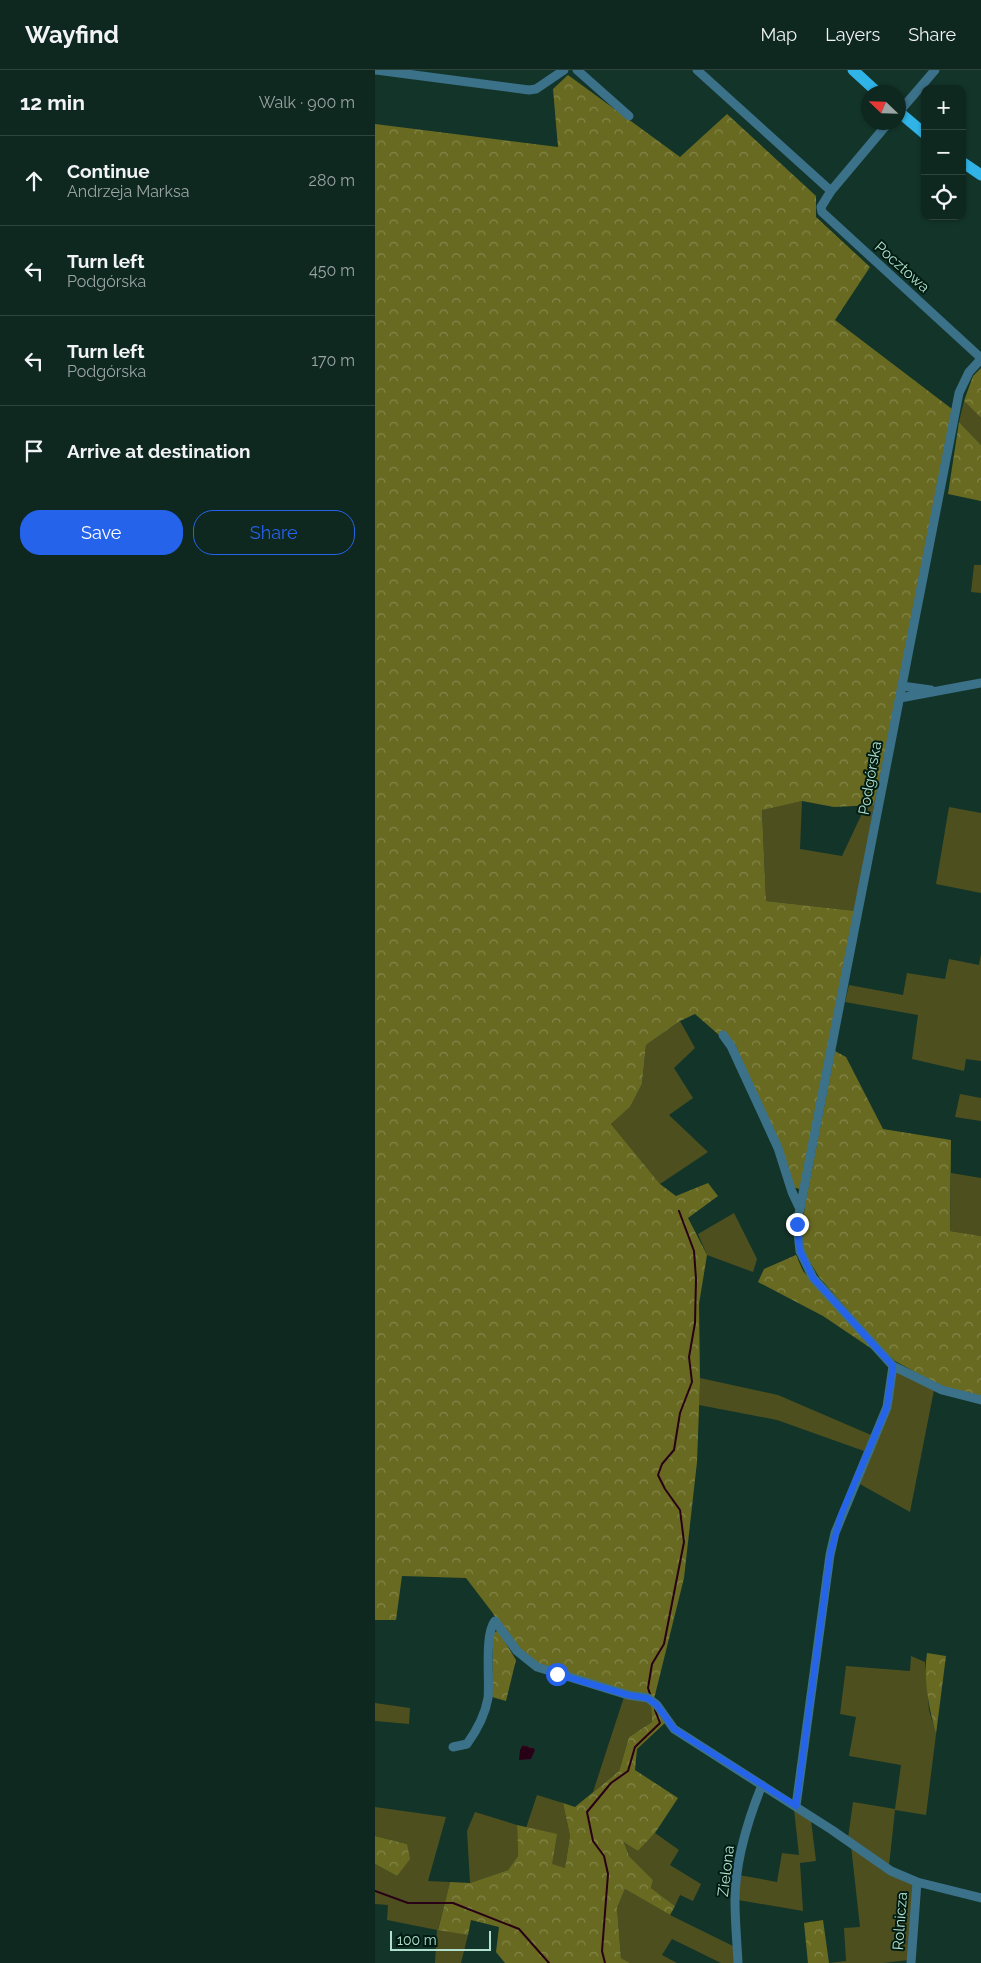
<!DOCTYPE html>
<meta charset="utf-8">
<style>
body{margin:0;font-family:Raleway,sans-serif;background:#172f28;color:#f1f3f6}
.controls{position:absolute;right:15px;top:15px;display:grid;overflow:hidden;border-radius:10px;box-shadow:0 1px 4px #0004}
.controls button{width:45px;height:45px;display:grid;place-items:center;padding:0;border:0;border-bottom:1px solid #2e443d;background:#0e271f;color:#f1f3f6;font:25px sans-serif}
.compass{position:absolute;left:486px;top:15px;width:45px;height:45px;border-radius:50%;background:#0e271f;box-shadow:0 1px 4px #0004;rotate:293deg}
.scale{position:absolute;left:15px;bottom:12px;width:101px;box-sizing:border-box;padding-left:5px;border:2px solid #b2e0ce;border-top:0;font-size:14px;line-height:18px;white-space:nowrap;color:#b2e0ce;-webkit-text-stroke:4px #001b12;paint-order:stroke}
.stop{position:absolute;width:15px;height:15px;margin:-11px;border:4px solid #2563eb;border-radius:50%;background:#fff}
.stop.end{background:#2563eb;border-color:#fff;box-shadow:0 1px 5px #0008}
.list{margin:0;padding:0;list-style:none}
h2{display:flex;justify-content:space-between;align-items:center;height:65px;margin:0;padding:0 20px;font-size:21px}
h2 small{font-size:16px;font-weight:400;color:#9ba5a4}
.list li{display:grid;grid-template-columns:32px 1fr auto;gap:15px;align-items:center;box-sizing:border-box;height:90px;padding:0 20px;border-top:1px solid #2e443d}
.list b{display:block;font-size:19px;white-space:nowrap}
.list p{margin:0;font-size:16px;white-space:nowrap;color:#9ba5a4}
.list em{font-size:16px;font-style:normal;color:#9ba5a4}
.actions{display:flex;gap:10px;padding:15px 20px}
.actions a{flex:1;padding:11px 0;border:1px solid #2563eb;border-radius:20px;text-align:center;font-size:18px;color:#2563eb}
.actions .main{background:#2563eb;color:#fff}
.icon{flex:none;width:28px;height:28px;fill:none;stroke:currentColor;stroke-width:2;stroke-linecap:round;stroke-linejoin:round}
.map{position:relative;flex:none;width:606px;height:1893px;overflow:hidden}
header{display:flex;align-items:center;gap:30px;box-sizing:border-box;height:70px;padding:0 25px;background:#0e271f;border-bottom:1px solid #2e443d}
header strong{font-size:24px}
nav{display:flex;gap:28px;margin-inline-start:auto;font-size:18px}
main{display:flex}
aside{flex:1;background:#0e271f}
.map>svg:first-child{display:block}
.green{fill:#4e4f1f}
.forest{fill:url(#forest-crowns)}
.water{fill:url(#water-ripples)}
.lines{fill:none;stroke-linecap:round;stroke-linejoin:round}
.stream{stroke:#280117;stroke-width:2}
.minor{stroke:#3b7189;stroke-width:9}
.major{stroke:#30b3e6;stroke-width:11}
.route{stroke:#2563eb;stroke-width:6}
.labels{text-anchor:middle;stroke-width:4;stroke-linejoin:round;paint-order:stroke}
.street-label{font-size:15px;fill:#b2e0ce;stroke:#001b12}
</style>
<header>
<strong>Wayfind</strong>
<nav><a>Map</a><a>Layers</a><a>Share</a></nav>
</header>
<main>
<aside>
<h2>12 min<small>Walk · 900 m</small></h2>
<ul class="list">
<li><svg class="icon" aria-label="ahead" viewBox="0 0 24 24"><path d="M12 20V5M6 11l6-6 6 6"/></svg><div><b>Continue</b><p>Andrzeja Marksa</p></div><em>280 m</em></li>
<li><svg class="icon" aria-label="left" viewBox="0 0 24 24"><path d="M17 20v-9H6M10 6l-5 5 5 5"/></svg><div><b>Turn left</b><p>Podgórska</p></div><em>450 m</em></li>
<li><svg class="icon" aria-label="left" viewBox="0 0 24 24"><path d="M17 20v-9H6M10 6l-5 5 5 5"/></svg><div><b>Turn left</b><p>Podgórska</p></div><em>170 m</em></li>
<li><svg class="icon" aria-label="arrive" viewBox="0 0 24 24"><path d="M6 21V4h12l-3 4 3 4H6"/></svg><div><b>Arrive at destination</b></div></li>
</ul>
<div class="actions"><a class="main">Save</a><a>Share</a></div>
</aside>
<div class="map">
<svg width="606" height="1893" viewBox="0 0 606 1893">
<defs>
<pattern id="forest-crowns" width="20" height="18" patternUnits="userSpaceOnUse" patternTransform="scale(1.25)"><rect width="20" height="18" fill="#696a21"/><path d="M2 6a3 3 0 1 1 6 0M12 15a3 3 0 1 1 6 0" fill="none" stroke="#82864a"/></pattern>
<pattern id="water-ripples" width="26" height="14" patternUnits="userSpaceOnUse" patternTransform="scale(1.25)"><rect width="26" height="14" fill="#280117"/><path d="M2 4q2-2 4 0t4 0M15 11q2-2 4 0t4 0" fill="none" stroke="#452638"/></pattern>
</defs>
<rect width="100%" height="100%" fill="#133429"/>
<path class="green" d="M589,331L606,348V375L584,352Z
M599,495H606V523L596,522Z
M427,731L425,779L467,786L491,735H499L481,841L391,831L387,739Z
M574,737L606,743V823L561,814Z
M606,884V991L591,989L589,1001L537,989L543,945L470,932L474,915L528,925L532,903L570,909L574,889L604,895Z
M305,951L320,978L299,998L318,1028L294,1045L333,1082L285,1114L236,1054L255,1037L267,1014L271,975Z
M585,1024L606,1028V1051L580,1047Z
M576,1103L606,1108V1166L575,1161Z
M359,1143L382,1189L378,1202L332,1185L323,1164Z
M522,1301L559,1320L535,1442L483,1413Z
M325,1308L403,1325L496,1365L489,1381L402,1350L324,1335Z
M536,1586L550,1592L554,1640L561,1664L551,1745L520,1740L514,1796L473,1768L478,1732L520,1739L526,1695L474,1686L481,1647L465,1644L471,1596L535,1601Z
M249,1627L272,1632L276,1635L277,1652L254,1667L244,1701L218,1722Z
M0,1633L35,1638L34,1654L0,1651Z
M162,1725L188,1733L195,1766L190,1798L177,1795L151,1758Z
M0,1737L71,1747L53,1811L75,1812L63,1859L93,1865L86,1893H60L62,1860L12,1850L13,1835L0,1834V1794L22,1806L32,1774L0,1766Z
M419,1739L436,1750L441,1791L425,1793L428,1841L363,1830L364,1805L402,1812L407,1783L424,1785Z
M100,1742L142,1755L143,1786L133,1800L95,1813L92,1761Z
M280,1763L304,1780L295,1795L326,1814L318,1831L305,1825L300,1836L276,1818L278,1810L254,1786L249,1771L263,1781Z
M476,1776L539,1814L534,1890L508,1893H454L471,1891L469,1858L485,1857Z
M250,1819L295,1845L358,1876L359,1893H346L297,1869L287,1885L302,1893H255L246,1888L242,1838Z"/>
<path class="forest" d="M193,5L305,87L352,44L441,126V147L495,197L460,250L577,339L522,624L499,735L459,737L427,731L387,740L391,831L481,841L428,1117L424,1119L419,1117L360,974L344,965L320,944L305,951L271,975L267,1014L255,1037L236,1054L285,1114L301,1126L333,1113L343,1126L313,1148L332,1185L324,1234L325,1313L322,1392L309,1508L279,1629L160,1596L142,1581L117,1542L91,1508L27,1506L21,1550H0V54L183,77L178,19Z
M606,298V348L589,331L598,306Z
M584,352L606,375V431L573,424Z
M460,981L471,987L508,1059L576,1070L575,1161L606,1166V1326L565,1316L520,1291L507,1279L444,1207L429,1182L427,1160L430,1135Z
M421,1185L428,1201L497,1279L448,1246L383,1212L389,1199Z
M122,1561L126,1565L141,1590L131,1631L117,1627L118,1563Z
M552,1583L571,1586L561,1664C554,1638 548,1609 552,1583Z
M276,1635L291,1652L262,1679L260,1700L303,1728L280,1763L263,1781L249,1772L254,1786L278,1810L276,1818L300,1836L295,1845L250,1819L242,1838L246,1888L255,1893H130L121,1882L124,1857L96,1850L93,1865L63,1860L75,1812L95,1813L133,1800L143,1786L142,1755L182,1764L177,1794L190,1798L195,1766L188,1733L200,1737L244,1701L254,1667L277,1652Z
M0,1766L32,1774L35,1789L22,1806L0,1794Z
M448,1850L454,1893H433L429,1853Z"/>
<path class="water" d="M148,1675L158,1678L160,1680L156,1689L144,1690L145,1680Z"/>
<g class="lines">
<path class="stream" d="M275,1624L273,1618L277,1594L289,1574L309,1472L305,1440L290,1419L283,1405L287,1394L299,1380L305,1343L317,1312L314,1287L320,1253L321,1209L319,1181L304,1141
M0,1821L33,1833H78L144,1859L174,1893
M230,1893L227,1881L233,1804L229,1786L218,1771L212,1742L236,1713L253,1701L260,1677L285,1653L280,1640"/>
<path class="minor" d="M1,0L154,20L161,19L189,0
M202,0L254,46
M322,0L456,121
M524,42L560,0
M514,52L456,121L446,137L447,142L606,288
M606,289L594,302L584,323L422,1154L425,1181L438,1208L518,1296L567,1320L606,1330
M527,616L556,620
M525,628L606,613
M348,965L356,976L403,1078L417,1122L425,1139
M78,1677L92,1674C102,1660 110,1646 113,1628C115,1610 109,1564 120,1551L142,1581L162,1597L253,1625L273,1628L282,1635L299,1659L457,1760L516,1801L542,1812L606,1828
M421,1736L455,1485L460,1463L512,1337L518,1296
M363,1893C362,1872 360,1852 360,1831C360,1791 372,1752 387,1715
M536,1893L542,1812"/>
<path class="major" d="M478,0L502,22
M524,42L550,64
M587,92L606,105"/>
</g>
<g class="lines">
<path class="route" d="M182,1604L253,1625L272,1628L282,1635L299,1659L421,1736L455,1485L466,1445L512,1337L518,1296L438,1208L425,1181L422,1154"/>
</g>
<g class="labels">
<g class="street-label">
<text transform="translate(527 197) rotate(42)" y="5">Pocztowa</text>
<text transform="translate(495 708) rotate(-80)" y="5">Podgórska</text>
<text transform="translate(351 1801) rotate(-83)" y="5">Zielona</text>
<text transform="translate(525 1851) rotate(-86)" y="5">Rolnicza</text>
</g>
</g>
</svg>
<div class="controls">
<button>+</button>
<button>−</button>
<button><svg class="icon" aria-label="locate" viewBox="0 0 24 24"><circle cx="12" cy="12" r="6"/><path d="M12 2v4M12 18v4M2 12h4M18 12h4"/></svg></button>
</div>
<svg class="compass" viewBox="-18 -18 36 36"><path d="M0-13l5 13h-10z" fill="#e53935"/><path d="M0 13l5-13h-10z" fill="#9ba5a4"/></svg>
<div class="scale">100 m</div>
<div class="stop" style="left:182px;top:1604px"></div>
<div class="stop end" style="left:422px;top:1154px"></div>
</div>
</main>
